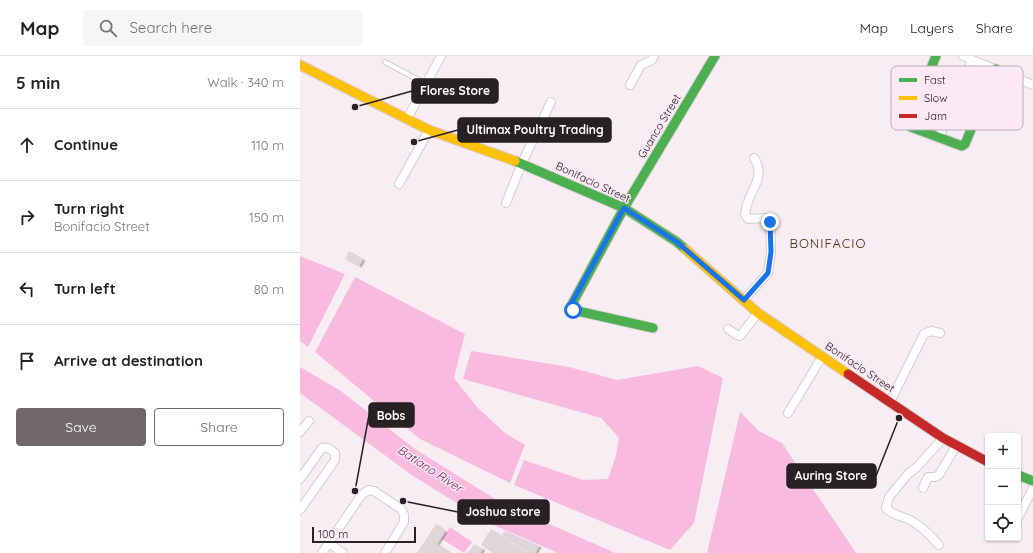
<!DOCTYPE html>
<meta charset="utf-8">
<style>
body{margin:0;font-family:Quicksand,sans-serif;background:#f6f6f6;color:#222}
.controls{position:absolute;right:12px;bottom:12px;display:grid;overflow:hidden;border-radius:4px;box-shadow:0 1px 3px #0004}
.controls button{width:36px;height:36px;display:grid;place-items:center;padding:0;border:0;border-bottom:1px solid #e0e0e0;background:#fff;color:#222;font:20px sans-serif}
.scale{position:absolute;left:12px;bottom:10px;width:104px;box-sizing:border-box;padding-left:4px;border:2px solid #272024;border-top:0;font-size:11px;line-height:14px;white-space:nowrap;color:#272024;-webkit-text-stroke:3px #fce9f3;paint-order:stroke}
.stop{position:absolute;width:12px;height:12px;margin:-9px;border:3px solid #1a73e8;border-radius:50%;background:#fff}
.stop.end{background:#1a73e8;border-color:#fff;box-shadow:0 1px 4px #0008}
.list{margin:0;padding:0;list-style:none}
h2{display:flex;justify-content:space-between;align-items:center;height:52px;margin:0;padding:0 16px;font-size:17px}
h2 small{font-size:13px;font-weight:400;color:#767676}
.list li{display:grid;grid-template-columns:26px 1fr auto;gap:12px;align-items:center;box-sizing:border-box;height:72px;padding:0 16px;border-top:1px solid #e0e0e0}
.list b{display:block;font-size:15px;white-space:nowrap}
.list p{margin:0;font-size:13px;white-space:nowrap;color:#767676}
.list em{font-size:13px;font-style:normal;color:#767676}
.actions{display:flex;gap:8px;padding:12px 16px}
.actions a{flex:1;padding:9px 0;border:1px solid #70686c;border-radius:4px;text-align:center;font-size:14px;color:#70686c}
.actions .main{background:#70686c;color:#fff}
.icon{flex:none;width:22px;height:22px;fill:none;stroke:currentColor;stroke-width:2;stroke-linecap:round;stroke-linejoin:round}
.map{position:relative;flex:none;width:733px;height:497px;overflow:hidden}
header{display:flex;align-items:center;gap:24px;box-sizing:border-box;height:56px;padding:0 20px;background:#fff;border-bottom:1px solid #e0e0e0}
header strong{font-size:19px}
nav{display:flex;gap:22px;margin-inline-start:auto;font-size:14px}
.search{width:280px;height:36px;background:#f6f6f6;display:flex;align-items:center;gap:10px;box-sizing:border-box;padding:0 14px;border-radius:4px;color:#767676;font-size:15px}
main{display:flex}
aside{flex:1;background:#fff}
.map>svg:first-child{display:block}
.water{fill:#f8bbdf}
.building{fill:#e1d4db;filter:url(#shadow)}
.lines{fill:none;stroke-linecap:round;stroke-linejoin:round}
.lane-casing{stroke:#d4cbd0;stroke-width:6}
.street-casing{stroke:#d4cbd0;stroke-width:10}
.fast-casing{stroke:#d4cbd0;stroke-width:11}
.slow-casing{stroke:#d4cbd0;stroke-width:11}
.jam-casing{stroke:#d4cbd0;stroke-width:11}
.lane{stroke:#fefcfd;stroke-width:4}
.street{stroke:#fefcfd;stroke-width:8}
.fast{stroke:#4caf50;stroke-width:9}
.slow{stroke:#ffc107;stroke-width:9}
.jam{stroke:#c62828;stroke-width:9}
.route{stroke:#1a73e8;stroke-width:5}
.labels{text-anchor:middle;stroke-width:3;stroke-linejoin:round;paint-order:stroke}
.street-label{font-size:11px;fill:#272024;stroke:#fce9f3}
.water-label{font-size:12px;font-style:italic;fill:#751758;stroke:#fce9f3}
.quarter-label{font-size:13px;letter-spacing:1px;fill:#34350b;stroke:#fce9f3}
.key{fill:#fce9f3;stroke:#bcadb5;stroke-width:1}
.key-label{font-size:11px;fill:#272024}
.leader{fill:none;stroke:#272024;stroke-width:1.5}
.callout-dot{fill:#272024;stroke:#fce9f3;stroke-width:1.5}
.callout{fill:#272024;stroke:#272024;stroke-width:1.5}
.callout-label{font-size:12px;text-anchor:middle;font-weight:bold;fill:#fff}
</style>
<header>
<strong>Map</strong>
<div class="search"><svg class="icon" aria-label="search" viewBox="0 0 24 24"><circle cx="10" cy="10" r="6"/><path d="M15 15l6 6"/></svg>Search here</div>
<nav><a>Map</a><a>Layers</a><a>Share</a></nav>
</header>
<main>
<aside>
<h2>5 min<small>Walk · 340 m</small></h2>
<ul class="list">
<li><svg class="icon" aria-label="ahead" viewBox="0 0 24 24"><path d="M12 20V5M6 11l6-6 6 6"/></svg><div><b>Continue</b></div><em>110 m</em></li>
<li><svg class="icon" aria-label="right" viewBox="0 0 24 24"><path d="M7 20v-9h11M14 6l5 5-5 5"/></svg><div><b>Turn right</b><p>Bonifacio Street</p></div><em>150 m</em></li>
<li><svg class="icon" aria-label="left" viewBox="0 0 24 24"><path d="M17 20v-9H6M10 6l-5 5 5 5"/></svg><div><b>Turn left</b></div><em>80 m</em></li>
<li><svg class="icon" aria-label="arrive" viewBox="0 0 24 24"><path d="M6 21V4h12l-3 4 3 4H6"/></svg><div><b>Arrive at destination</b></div></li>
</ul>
<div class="actions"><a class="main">Save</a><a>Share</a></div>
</aside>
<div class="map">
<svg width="733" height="497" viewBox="0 0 733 497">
<defs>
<filter id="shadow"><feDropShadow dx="2.5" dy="1.5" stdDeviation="0" flood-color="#0004"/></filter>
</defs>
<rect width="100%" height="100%" fill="#f8edf3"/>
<path class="water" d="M0,200L45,218L8,291L0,285Z
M55,221L165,278L154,322L177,351L205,377L225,389L210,427L120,383L15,296Z
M171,295L269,311L317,324L398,310L423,322L394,467L370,494L214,429L224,404L283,424L308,423L316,399L319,382L301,362L163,323Z
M0,311L41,335L115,393L200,446L315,497H258L189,467L113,420L0,337Z
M440,356L459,375L482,387L556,497H407Z
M150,471L172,486L164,497L142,483Z"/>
<path class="building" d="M49,195L63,203L59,210L45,203Z
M136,468L145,475L137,488L151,497H117Z
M191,473L227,497H194L181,489Z
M205,475L239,490L235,497H229L202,479Z
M174,488L183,493L180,497H168Z"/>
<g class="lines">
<defs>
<path id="lane" d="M85,6L126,28"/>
<path id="street" d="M663,0L733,29
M330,29L341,9L352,4L354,0
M107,63L141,0
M639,81L672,4
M99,128L129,74
M206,147L222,107L251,46
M444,244L468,217L471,196L470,166L468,164L465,162L448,163L445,158C446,154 446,149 448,146C454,129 465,119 454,102
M428,273L437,279L440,280L458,257
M590,346L624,278L631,275L640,277
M488,357L522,301
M0,376L9,365
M0,423L22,392C27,390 31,394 35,397V404L0,454
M623,432L628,421H635L639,419L656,390
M718,462L733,432
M29,487L43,497
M639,489C631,480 622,471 612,465C603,460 593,460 586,452L589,441L608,418L617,411L643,382
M22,497L62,438L69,434L74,435L101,453L104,459V466L85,497"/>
<path id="fast" d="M636,0L609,66V69L611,71L662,90L665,88L696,13
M215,105L324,152L377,186L385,193
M353,272L273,254L271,253V250L324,152L415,0
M718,419L733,425"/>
<path id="slow" d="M0,9L129,74L215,105
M385,193L458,257L548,318"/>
<path id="jam" d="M548,318L643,382L688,406"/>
</defs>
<use href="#lane" class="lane-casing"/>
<use href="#street" class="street-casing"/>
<use href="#fast" class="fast-casing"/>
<use href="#slow" class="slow-casing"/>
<use href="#jam" class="jam-casing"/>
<use href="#lane" class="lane"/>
<use href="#street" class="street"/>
<use href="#fast" class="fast"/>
<use href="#slow" class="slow"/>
<use href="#jam" class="jam"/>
</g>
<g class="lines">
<path class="route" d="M273,254L271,253L270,250L324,152L377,186L444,244L468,217L471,196L470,166"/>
</g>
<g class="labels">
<g class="street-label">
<text transform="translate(359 70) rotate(-59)" y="4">Guanco Street</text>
<text transform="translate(293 126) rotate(25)" y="4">Bonifacio Street</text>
<text transform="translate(560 311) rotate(34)" y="4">Bonifacio Street</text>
</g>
<g class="water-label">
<text transform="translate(130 413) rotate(33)" y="4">Batiano River</text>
</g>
<g class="quarter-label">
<text x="528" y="192">BONIFACIO</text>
</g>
</g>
<rect x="591" y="10" width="132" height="64" rx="6" class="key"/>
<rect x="599" y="22" width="18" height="4" fill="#4caf50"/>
<rect x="599" y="40" width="18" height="4" fill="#ffc107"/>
<rect x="599" y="58" width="18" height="4" fill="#c62828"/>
<g class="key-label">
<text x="624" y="28">Fast</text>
<text x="624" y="46">Slow</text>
<text x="624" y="64">Jam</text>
</g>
<path class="leader" d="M55 51L112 35M114 86L158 74M55 435L69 359M599 362L576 420M103 445L158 456"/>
<g class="callout-dot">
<circle cx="55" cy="51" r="4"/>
<circle cx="114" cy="86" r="4"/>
<circle cx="55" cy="435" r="4"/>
<circle cx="599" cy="362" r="4"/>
<circle cx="103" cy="445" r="4"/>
</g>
<g class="callout">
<rect x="112" y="23" width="86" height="24" rx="4"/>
<rect x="158" y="62" width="153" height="24" rx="4"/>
<rect x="69" y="347" width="45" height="24" rx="4"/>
<rect x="487" y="408" width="89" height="24" rx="4"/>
<rect x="158" y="444" width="91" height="24" rx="4"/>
</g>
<g class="callout-label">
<text x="155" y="39">Flores Store</text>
<text x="235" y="78">Ultimax Poultry Trading</text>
<text x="91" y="364">Bobs</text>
<text x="531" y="424">Auring Store</text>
<text x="203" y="460">Joshua store</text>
</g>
</svg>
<div class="controls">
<button>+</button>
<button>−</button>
<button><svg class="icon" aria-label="locate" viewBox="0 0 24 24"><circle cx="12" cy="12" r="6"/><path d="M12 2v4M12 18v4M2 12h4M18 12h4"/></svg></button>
</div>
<div class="scale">100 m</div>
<div class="stop" style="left:273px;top:254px"></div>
<div class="stop end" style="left:470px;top:166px"></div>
</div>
</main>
